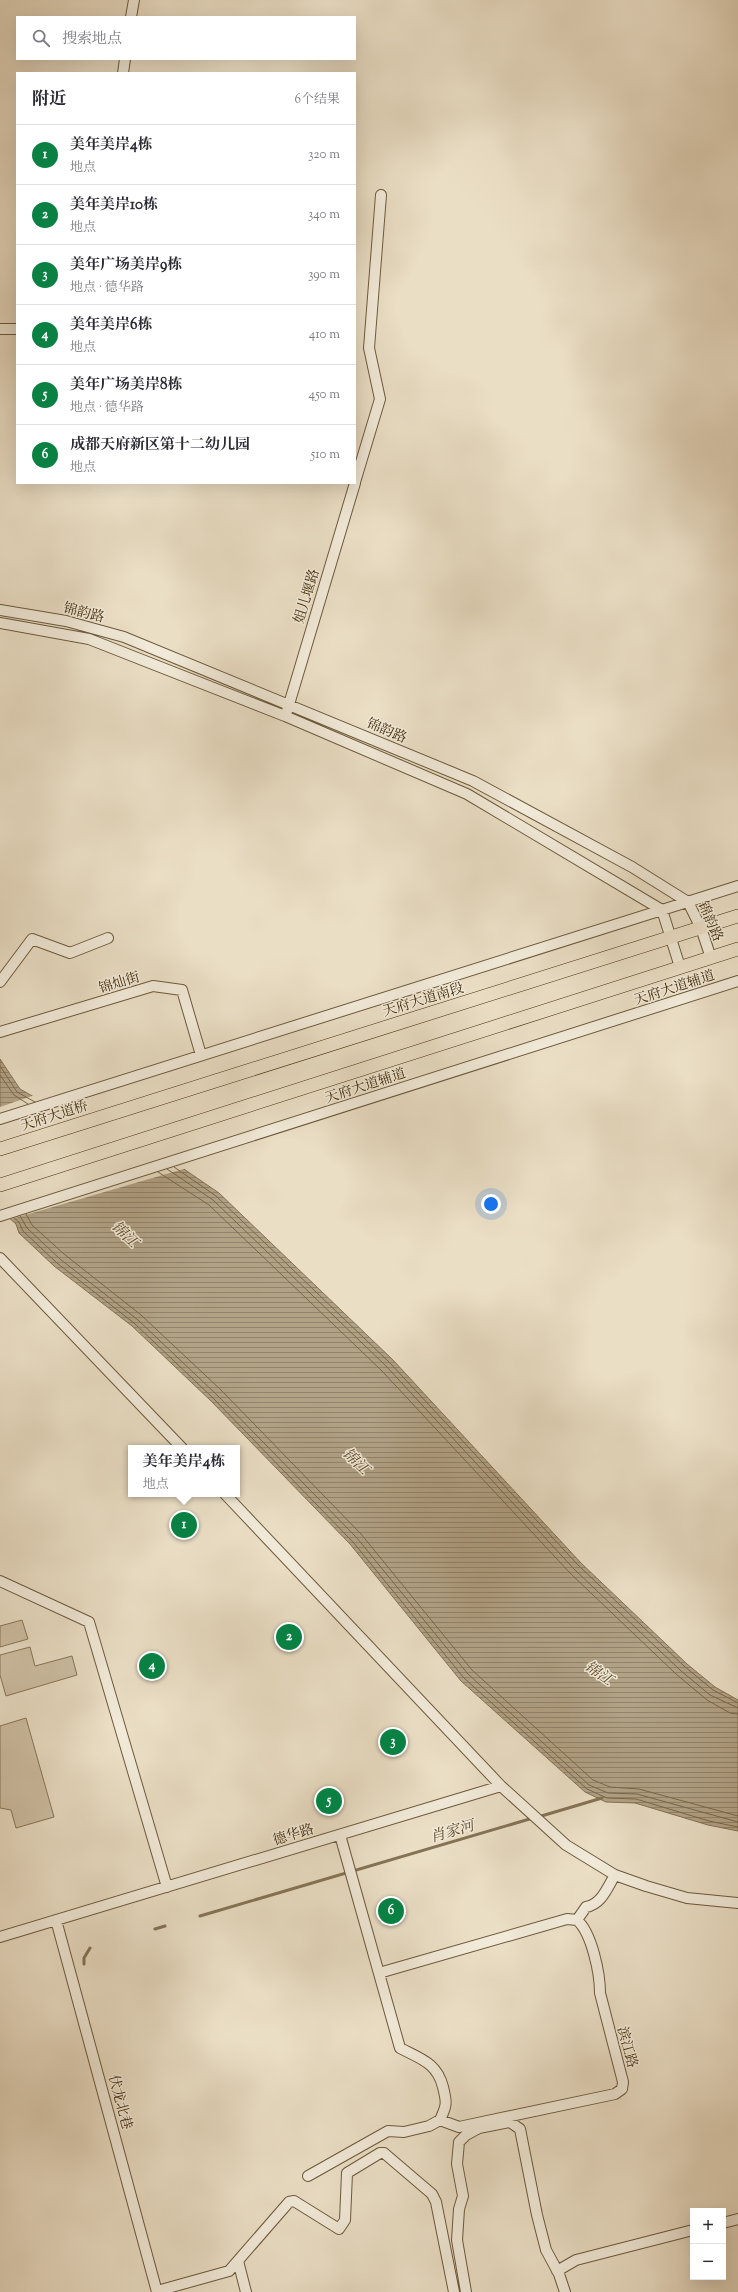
<!DOCTYPE html>
<html lang="zh">
<meta charset="utf-8">
<style>
body{margin:0;font-family:"Sorts Mill Goudy","Noto Serif SC",serif;background:#f7f7f7;color:#2b2b33}
.controls{position:absolute;right:12px;bottom:12px;display:grid;overflow:hidden;border-radius:0px;box-shadow:0 4px 16px #0002}
.controls button{width:36px;height:36px;display:grid;place-items:center;padding:0;border:0;border-bottom:1px solid #e1e1e2;background:#fff;color:#2b2b33;font:20px sans-serif}
.you{position:absolute;left:491px;top:1204px;width:14px;height:14px;margin:-10px;border:3px solid #fff;border-radius:50%;background:#1a73e8;box-shadow:0 0 0 6px #1a73e833}
.badge{display:grid;place-items:center;width:26px;height:26px;border-radius:50%;background:#0b8043;color:#fff;font-size:13px;font-weight:700}
.pin{position:absolute;translate:-50% -50%;border:2px solid #fff;box-shadow:0 1px 4px #0006}
.popup{position:absolute;left:128px;top:1445px;width:112px;height:52px;box-sizing:border-box;display:grid;place-content:center;border-radius:0px;background:#fff;filter:drop-shadow(0 1px 3px #0005);font-size:13px;white-space:nowrap;color:#7c7c81}
.popup b{font-size:15px;color:#2b2b33}
.popup::after{content:'';position:absolute;left:50%;top:100%;margin-left:-8px;border:8px solid transparent;border-top-color:#fff}
.list{margin:0;padding:0;list-style:none}
h2{display:flex;justify-content:space-between;align-items:center;height:52px;margin:0;padding:0 16px;font-size:17px}
h2 small{font-size:13px;font-weight:400;color:#7c7c81}
.list li{display:grid;grid-template-columns:26px 1fr auto;gap:12px;align-items:center;box-sizing:border-box;height:60px;padding:0 16px;border-top:1px solid #e1e1e2}
.list b{display:block;font-size:15px;white-space:nowrap}
.list p{margin:0;font-size:13px;white-space:nowrap;color:#7c7c81}
.list em{font-size:13px;font-style:normal;color:#7c7c81}
.icon{flex:none;width:22px;height:22px;fill:none;stroke:currentColor;stroke-width:2;stroke-linecap:round;stroke-linejoin:round}
.map{position:relative;flex:none;width:738px;height:2292px;overflow:hidden}
.search{position:absolute;background:#fff;box-shadow:0 4px 16px #0002;left:16px;top:16px;width:340px;height:44px;display:flex;align-items:center;gap:10px;box-sizing:border-box;padding:0 14px;border-radius:0px;color:#7c7c81;font-size:15px}
.panel{position:absolute;background:#fff;box-shadow:0 4px 16px #0002;left:16px;top:72px;width:340px;height:412px;border-radius:0px}
.map>svg:first-child{display:block}
.green{fill:#cec0a5;stroke:#887658}
.water{fill:url(#water-rules);stroke:#857355}
.pier{fill:#eadec5}
.lines{fill:none;stroke-linecap:round;stroke-linejoin:round}
.shore{stroke:#7a6848;stroke-width:1}
.stream{stroke:#857355;stroke-width:3}
.minor-casing{stroke:#6d593a;stroke-width:12}
.major-casing{stroke:#432d0b;stroke-width:14}
.minor{stroke:#f1ead9;stroke-width:10}
.major{stroke:#eadec5;stroke-width:13}
.labels{text-anchor:middle;stroke-width:3;stroke-linejoin:round;paint-order:stroke}
.street-label{font-size:14px;fill:#432d0b;stroke:#f1ead9}
.water-label{font-size:15px;font-style:italic;fill:#5e4a2a;stroke:#f1ead9}
</style>
<div class="map">
<svg width="738" height="2292" viewBox="0 0 738 2292">
<defs>
<pattern id="water-rules" width="6" height="5" patternUnits="userSpaceOnUse"><rect width="6" height="5" fill="#b1a286"/><path d="M0 2.5h6" fill="none" stroke="#92846c"/></pattern>
</defs>
<rect width="100%" height="100%" fill="#eadec5"/>
<filter id="stains"><feTurbulence type="fractalNoise" baseFrequency=".005" numOctaves="4"/><feColorMatrix values="0 0 0 0 .2 0 0 0 0 .09 0 0 0 0 .02 0 0 0 .5 -.17"/></filter>
<radialGradient id="worn" r=".72"><stop offset=".6" stop-color="#630" stop-opacity="0"/><stop offset="1" stop-color="#630" stop-opacity=".3"/></radialGradient>
<path class="green" d="M22,1620L28,1639L0,1647V1626Z
M30,1647L35,1666L72,1656L77,1675L6,1696L0,1675V1655Z
M26,1718L54,1817L16,1828L11,1810L0,1808V1726Z"/>
<path class="water" d="M0,1059L20,1089L101,1135L175,1163L219,1193L393,1360L581,1563L687,1664L715,1687L738,1700V1831L708,1825L635,1803L606,1802L585,1792L461,1681L350,1544L211,1401L132,1326L54,1266L19,1233L16,1224L0,1210Z"/>
<path class="pier" d="M35,1095L102,1133L150,1149L187,1168L8,1220L0,1213V1107Z"/>
<g class="lines">
<path class="shore" d="M0,1066L17,1092L35,1102
M0,1075L14,1095L28,1104
M174,1167L216,1196L390,1363L578,1565L684,1666L713,1690L738,1703
M167,1169L213,1200L386,1366L574,1569L680,1670L710,1695L738,1708
M158,1172L209,1205L382,1371L570,1573L676,1674L707,1700L730,1713L738,1714
M26,1214L32,1225L64,1254L141,1315L221,1390L361,1534L472,1670L593,1780L610,1787L639,1789L738,1816
M20,1216L27,1228L60,1259L138,1320L217,1395L357,1538L468,1674L589,1785L608,1793L637,1794L738,1822
M14,1218L19,1222L23,1231L57,1263L134,1323L213,1398L353,1542L464,1678L587,1789L607,1798L636,1799L709,1821L738,1827"/>
<path class="stream" d="M538,1817L602,1798
M200,1916L533,1818
M155,1929L165,1926
M84,1964V1958L90,1948"/>
<defs>
<path id="minor" d="M131,17L134,0
M123,73L125,59
M0,329H17
M355,482L380,399L369,348L381,195
M0,610L66,621L124,637L473,781L632,867L688,902L701,928L711,958
M0,623L89,639L285,716L467,794L662,910L680,967
M287,711L355,483
M0,982L32,939L70,953L108,938
M0,1032L153,986L182,990L201,1055
M0,1119L738,886
M0,1216L738,981
M0,1258L182,1448
M225,1494L501,1786L566,1845L615,1875L646,1886L687,1898L738,1903
M0,1581L89,1622L167,1887
M340,1835L400,2048C421,2059 437,2063 443,2087C447,2103 447,2105 440,2120
M56,1920L157,2292
M0,1937L501,1786
M379,1973L567,1919L577,1920
M308,2176L388,2131L404,2132L429,2126L440,2120L459,2127L615,2094L622,2089L623,2082L600,1993C600,1974 592,1933 577,1920L586,1907C602,1904 607,1888 615,1875
M723,2223L738,2219
M238,2261L246,2292
M557,2271L576,2260L693,2230
M157,2291L229,2271L289,2202L294,2201L339,2229L345,2220L347,2173L380,2153H384L432,2194L436,2202L454,2292
M466,2292L457,2240L459,2209L463,2196L457,2164L459,2142L466,2135L479,2128L510,2122L520,2129L537,2215L546,2250L559,2274L565,2292"/>
<path id="major" d="M0,1149L738,916
M0,1185L738,949"/>
</defs>
<use href="#minor" class="minor-casing"/>
<use href="#major" class="major-casing"/>
<use href="#minor" class="minor"/>
<use href="#major" class="major"/>
</g>
<g class="labels">
<g class="street-label">
<text transform="translate(306 596) rotate(-73)" y="5">姐儿堰路</text>
<text transform="translate(84 612) rotate(14)" y="5">锦韵路</text>
<text transform="translate(387 730) rotate(23)" y="5">锦韵路</text>
<text transform="translate(711 921) rotate(66)" y="5">锦韵路</text>
<text transform="translate(119 982) rotate(-17)" y="5">锦灿街</text>
<text transform="translate(674 987) rotate(-18)" y="5">天府大道辅道</text>
<text transform="translate(423 999) rotate(-17)" y="5">天府大道南段</text>
<text transform="translate(365 1085) rotate(-18)" y="5">天府大道辅道</text>
<text transform="translate(54 1115) rotate(-18)" y="5">天府大道桥</text>
<text transform="translate(293 1834) rotate(-17)" y="5">德华路</text>
<text transform="translate(628 2047) rotate(75)" y="5">滨江路</text>
<text transform="translate(121 2102) rotate(75)" y="5">伏龙北巷</text>
</g>
<g class="water-label">
<text transform="translate(125 1234) rotate(44)" y="5">锦江</text>
<text transform="translate(356 1461) rotate(44)" y="5">锦江</text>
<text transform="translate(599 1673) rotate(35)" y="5">锦江</text>
<text transform="translate(452 1831) rotate(-16)" y="5">肖家河</text>
</g>
</g>
<rect width="100%" height="100%" filter="url(#stains)"/>
<rect width="100%" height="100%" fill="url(#worn)"/>
</svg>
<div class="controls">
<button>+</button>
<button>−</button>
</div>
<div class="you"></div>
<div class="pin badge" style="left:184px;top:1525px">1</div>
<div class="popup"><b>美年美岸4栋</b>地点</div>
<div class="pin badge" style="left:289px;top:1637px">2</div>
<div class="pin badge" style="left:393px;top:1742px">3</div>
<div class="pin badge" style="left:152px;top:1666px">4</div>
<div class="pin badge" style="left:329px;top:1801px">5</div>
<div class="pin badge" style="left:391px;top:1911px">6</div>
<div class="search"><svg class="icon" aria-label="search" viewBox="0 0 24 24"><circle cx="10" cy="10" r="6"/><path d="M15 15l6 6"/></svg>搜索地点</div>
<section class="panel">
<h2>附近<small>6个结果</small></h2>
<ul class="list">
<li><span class="badge">1</span><div><b>美年美岸4栋</b><p>地点</p></div><em>320 m</em></li>
<li><span class="badge">2</span><div><b>美年美岸10栋</b><p>地点</p></div><em>340 m</em></li>
<li><span class="badge">3</span><div><b>美年广场美岸9栋</b><p>地点 · 德华路</p></div><em>390 m</em></li>
<li><span class="badge">4</span><div><b>美年美岸6栋</b><p>地点</p></div><em>410 m</em></li>
<li><span class="badge">5</span><div><b>美年广场美岸8栋</b><p>地点 · 德华路</p></div><em>450 m</em></li>
<li><span class="badge">6</span><div><b>成都天府新区第十二幼儿园</b><p>地点</p></div><em>510 m</em></li>
</ul>
</section>
</div>
